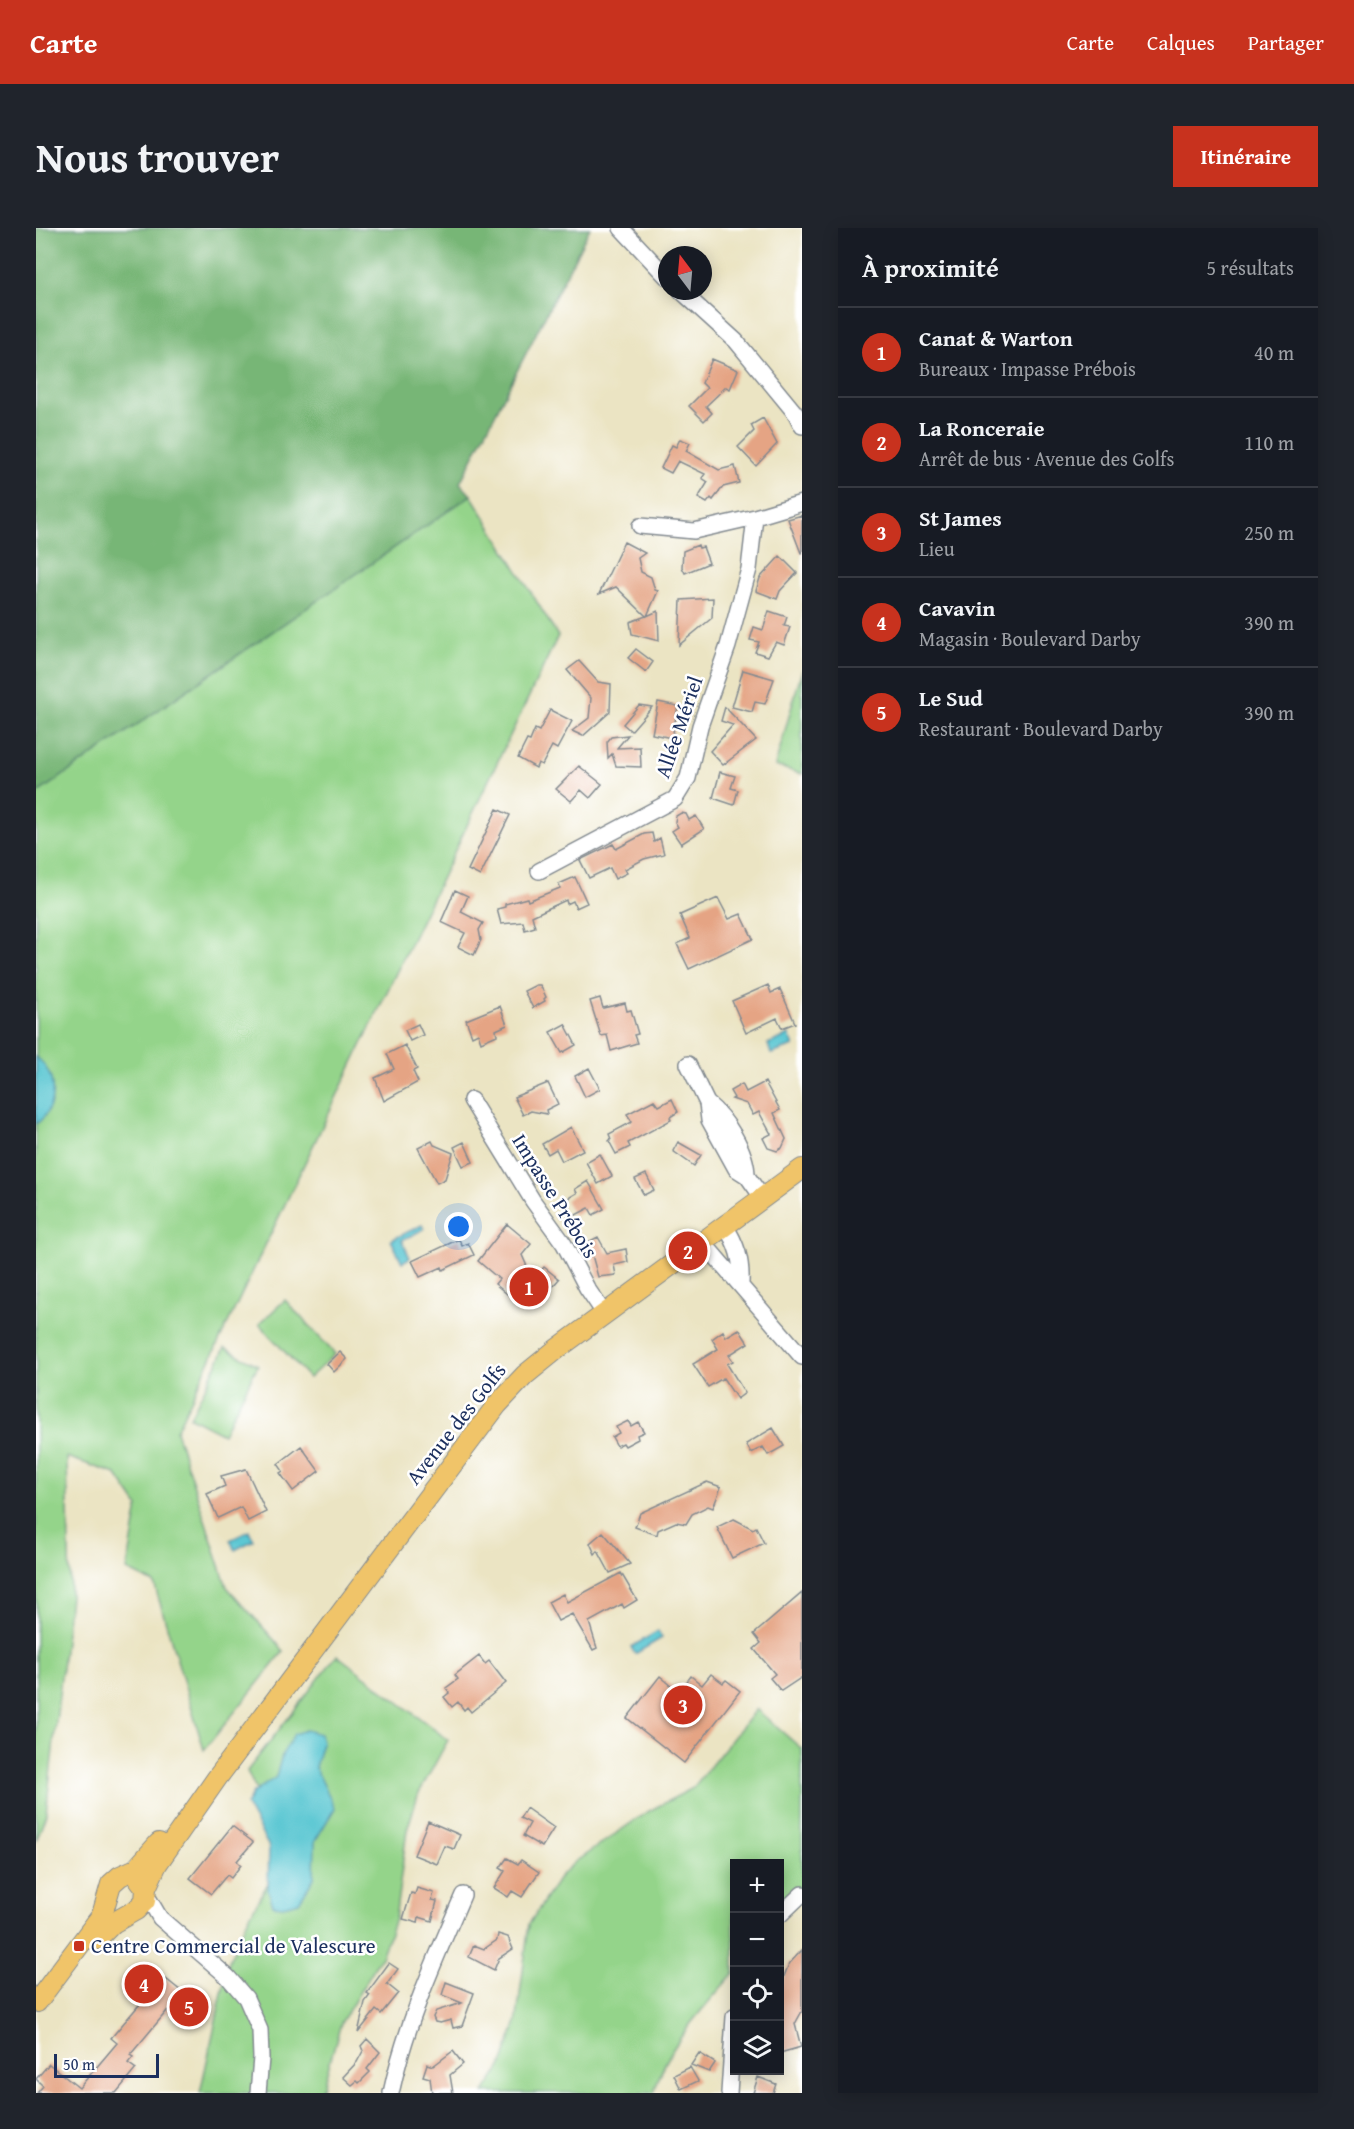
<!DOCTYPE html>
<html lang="fr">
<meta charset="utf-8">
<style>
body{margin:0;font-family:"Gentium Book Plus",serif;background:#20242c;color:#f1f3f6}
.controls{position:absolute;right:18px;bottom:18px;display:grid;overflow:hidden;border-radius:0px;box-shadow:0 3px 15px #0003}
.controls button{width:54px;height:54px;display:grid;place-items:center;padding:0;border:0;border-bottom:2px solid #363941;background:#171b24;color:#f1f3f6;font:30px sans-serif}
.compass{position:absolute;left:622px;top:18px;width:54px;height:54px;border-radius:50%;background:#171b24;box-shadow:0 3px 15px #0003;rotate:344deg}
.scale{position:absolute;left:18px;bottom:15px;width:105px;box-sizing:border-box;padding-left:6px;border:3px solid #1b2f5e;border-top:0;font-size:16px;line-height:21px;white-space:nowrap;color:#1b2f5e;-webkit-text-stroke:4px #fff;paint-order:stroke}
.you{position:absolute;left:423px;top:999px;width:21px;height:21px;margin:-15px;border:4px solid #fff;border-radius:50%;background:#1a73e8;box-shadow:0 0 0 9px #1a73e833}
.badge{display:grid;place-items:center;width:39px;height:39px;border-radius:50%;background:#c8321e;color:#fff;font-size:20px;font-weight:700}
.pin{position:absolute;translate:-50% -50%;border:3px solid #fff;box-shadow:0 2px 6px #0006}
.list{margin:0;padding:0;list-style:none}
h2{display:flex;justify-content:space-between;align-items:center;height:78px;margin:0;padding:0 24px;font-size:26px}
h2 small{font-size:20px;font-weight:400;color:#9ea1a6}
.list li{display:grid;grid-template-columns:39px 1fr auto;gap:18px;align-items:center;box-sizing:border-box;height:90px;padding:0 24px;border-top:2px solid #363941}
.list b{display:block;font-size:22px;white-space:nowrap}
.list p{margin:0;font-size:20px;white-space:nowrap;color:#9ea1a6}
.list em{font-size:20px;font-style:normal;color:#9ea1a6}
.icon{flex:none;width:33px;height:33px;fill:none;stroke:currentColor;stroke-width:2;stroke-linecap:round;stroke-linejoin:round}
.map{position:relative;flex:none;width:766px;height:1865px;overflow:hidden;border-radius:0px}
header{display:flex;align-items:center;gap:36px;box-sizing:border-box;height:84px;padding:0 30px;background:#c8321e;color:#fff}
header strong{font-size:28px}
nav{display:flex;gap:33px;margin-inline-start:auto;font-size:21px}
.intro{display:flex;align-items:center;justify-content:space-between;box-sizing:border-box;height:144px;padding:0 36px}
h1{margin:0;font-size:42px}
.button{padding:15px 27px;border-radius:0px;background:#c8321e;color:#fff;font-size:21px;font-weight:700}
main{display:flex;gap:36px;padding:0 36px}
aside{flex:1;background:#171b24;border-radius:0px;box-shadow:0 3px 15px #0003}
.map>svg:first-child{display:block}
.green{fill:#94d48a;stroke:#588274;stroke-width:1.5}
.forest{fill:#77b676;stroke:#49726a;stroke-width:1.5}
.water{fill:#5bc7d3;stroke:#3b7b98;stroke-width:1.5}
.building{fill:#e5a484}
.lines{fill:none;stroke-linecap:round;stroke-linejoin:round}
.minor-casing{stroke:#838a90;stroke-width:18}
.major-casing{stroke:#838a90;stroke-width:22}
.minor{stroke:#fff;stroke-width:15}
.major{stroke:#f0c469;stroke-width:20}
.poi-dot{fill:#c8321e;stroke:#fff;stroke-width:2}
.labels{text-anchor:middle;stroke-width:5;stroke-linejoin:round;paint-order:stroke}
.street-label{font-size:21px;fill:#1b2f5e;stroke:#fff}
.poi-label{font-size:21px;fill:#1b2f5e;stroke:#fff;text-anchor:start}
</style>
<header>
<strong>Carte</strong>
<nav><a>Carte</a><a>Calques</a><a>Partager</a></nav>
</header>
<div class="intro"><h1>Nous trouver</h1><a class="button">Itinéraire</a></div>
<main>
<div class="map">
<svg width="766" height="1865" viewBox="0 0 766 1865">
<rect width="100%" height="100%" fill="#fff"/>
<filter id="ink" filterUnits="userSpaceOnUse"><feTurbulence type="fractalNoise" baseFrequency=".0167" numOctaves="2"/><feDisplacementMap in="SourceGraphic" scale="12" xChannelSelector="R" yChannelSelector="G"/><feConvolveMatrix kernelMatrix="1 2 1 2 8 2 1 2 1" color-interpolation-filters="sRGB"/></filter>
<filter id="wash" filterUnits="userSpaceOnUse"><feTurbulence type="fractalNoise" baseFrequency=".008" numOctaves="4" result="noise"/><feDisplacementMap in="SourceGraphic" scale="24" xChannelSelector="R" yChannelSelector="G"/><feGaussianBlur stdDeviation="1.35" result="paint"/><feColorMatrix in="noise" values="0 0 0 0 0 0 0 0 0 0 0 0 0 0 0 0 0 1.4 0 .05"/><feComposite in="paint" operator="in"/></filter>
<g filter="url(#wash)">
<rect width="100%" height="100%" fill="#ebe4c3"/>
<path class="green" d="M435,267L522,408L140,1203L191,1359L248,1423L168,1522L118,1355L91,1342L102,1278L80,1246L31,1229L34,1368L10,1585L0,1614V566Z
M766,442V546L739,538Z
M249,1072L299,1126L273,1150L223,1096Z
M189,1120L222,1137L187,1206L154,1189Z
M301,1427L412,1512L382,1567L371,1602L359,1691L345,1729L305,1795L287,1858L282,1865H164L193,1733L209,1696L241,1639L240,1604L211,1543Z
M720,1481L766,1521V1657L744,1677V1636H698V1745C667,1780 630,1818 618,1865H448L465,1839L480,1797L493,1696L525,1647L539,1634L611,1584L657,1560Z"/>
<path class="forest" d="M0,0H554L424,255L435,267L0,566Z"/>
<path class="water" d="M753,807L758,818L735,826L732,816Z
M0,829C22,845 22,881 0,896Z
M386,997L388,1001L366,1012L374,1030L366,1034L355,1012Z
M213,1303L218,1312L199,1322L194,1312Z
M622,1403L626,1410L599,1426L595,1419Z
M270,1502L284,1506L286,1515L279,1539L299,1580L279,1613L278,1650L263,1674L247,1678L237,1677L232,1662L233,1619L210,1577L217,1565L240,1549L246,1527L258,1506Z"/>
<g id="blocks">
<path class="building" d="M676,131L702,142L694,161L690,159L670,178L676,185L668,193L653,178L671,160L666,155Z
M727,190L741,216L720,238L702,219L718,203L715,197Z
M644,211L654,215L650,223L683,242L699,238L703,255L687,259L677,272L675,270L671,275L662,270L672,254L666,250L669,246L642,233L635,245L625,240L636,217L640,219Z
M766,287V325H765L752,291Z
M588,314L609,325L602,330L605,344L615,349L619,362L622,363L611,388L622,383L623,413L596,406L594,394L610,388L580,359L563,366Z
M662,317L663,320L667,319L673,335L649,345L646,339L647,323Z
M744,328L761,345L744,363L741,371L720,363L724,350Z
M677,370L676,390L643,417L645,372Z
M733,383L751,389L748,398L754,399L748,417L740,414L732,428L719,424L723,414L714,412L718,399L727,402Z
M600,421L617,434L610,444L592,430Z
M543,433L562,454L575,456L574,484L547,508L536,503L553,490L555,470L531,442Z
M707,442L738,451L729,476L719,474L716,484L696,479Z
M622,474L642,478L636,510L616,506Z
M603,477L616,479L595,503L587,496Z
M689,479L720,512L687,537L674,523L697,497L685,493Z
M514,482L536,493L521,521L516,518L506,537L502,535L500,540L482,530L491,512L494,513L499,501L503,503Z
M592,507L581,520L604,519L605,539L580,538L576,526L572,530L571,514L575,509Z
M543,538L566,556L554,570L545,562L535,573L520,561Z
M684,544L699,548L695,560L702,562L698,577L677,570Z
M461,581L474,587L444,648L432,642Z
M645,585L650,586L653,592L660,588L668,601L645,616L636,603L642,599L639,594L640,588Z
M616,605L618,614L624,610L628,626L608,631L589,641L591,645L579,651L574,640L553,650L544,632L577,616L580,621L608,606Z
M539,649L551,675L540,680L537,673L531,676L530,672L496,688L499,699L489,702L487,694L465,696L461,681L469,679V676L491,670L492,673L524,660L523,656Z
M419,662L432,668L425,684L447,695L443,702L445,712L438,727L422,719L429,705L405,694Z
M682,670L693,691L705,686L717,711L653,741L641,716L654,710L644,687Z
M500,757H504L510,769L508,771L509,773L497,780L488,763Z
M732,757L735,765L744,761L759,795L746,800L741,790L710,805L696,773Z
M564,770L567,780L589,775L591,783L595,782L602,806L598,807L601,815L575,823L571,807L565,808L554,773Z
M464,778L471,797L460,802L461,807L445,814L442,805L436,808L430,792Z
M382,796L387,807L374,813L369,802Z
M529,796L540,817L526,825L514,804Z
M369,817L381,841L377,843L382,854L348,873L339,850L358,841L351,826Z
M553,840L564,861L549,869L539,848Z
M729,854L744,882L738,885L750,911L746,920L741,923L732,920L727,910L735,906L723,884L717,887L711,876L696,871L698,870L694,863L706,856L710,864Z
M512,855L522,876L510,882L511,886L495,883L487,887L478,869Z
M636,871L642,884L634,889L635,892L592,915L594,919L580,926L573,913L575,911L573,906L596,894L591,886L618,872L623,878Z
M535,899L547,922L526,933L520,921L512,926L506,916Z
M396,913L398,917L417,925L409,951L401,955L382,920Z
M428,914L437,934L427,938L418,919Z
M642,914L665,927L658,938L637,923Z
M564,926L576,948L562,956L550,934Z
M610,946L618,962L608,967L599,951Z
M552,953L568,981L557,987L553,980L538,988L529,972L541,965L539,961Z
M471,996L495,1016L486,1027L497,1052L508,1039L523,1051L507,1070L503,1067L494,1077L479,1066L476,1070L459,1056L463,1051L442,1033Z
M562,1009L571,1025L590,1021L592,1034L578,1037L580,1047L562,1049L556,1027L550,1015Z
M423,1011L426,1018L432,1015L438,1027L407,1042L406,1039L384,1049L376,1033Z
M703,1101L712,1115L693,1127L697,1133L691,1136L709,1165L701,1171L687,1150L672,1159L657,1136L682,1121L676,1111L687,1103L690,1109Z
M304,1124L311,1131L298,1144L291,1136Z
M592,1193L595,1198L602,1194L608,1204L601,1207L602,1211L589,1218L587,1215L581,1218L576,1209L583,1205L580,1199Z
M737,1200L748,1218L732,1227L727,1219L715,1225L710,1216Z
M265,1218L283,1243L257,1263L244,1245L247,1243L242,1236Z
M210,1241L230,1284L212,1293L205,1279L182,1290L171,1266L189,1258L185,1248Z
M671,1254L685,1259L677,1280L672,1278L656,1286L650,1296L640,1294L622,1302L621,1307L599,1299L604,1285Z
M698,1291L717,1301L720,1299L728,1315L696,1330L681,1299Z
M567,1304L594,1336L574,1345L562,1323L559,1326L554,1315Z
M585,1345L601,1372L588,1380L586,1376L553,1394L561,1420L557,1422L536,1386L522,1393L512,1374L527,1366L531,1374Z
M766,1365V1449L745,1463L734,1450L739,1446L718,1421L725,1415L718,1406Z
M443,1428L449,1436L453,1433L470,1455L435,1484L431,1479L428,1482L422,1474L416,1479L408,1469L413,1465L410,1460L422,1451L419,1447Z
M675,1446L687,1455L690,1452L704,1463L648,1535L591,1490L624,1448L643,1464L655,1448L666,1457Z
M490,1580L518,1600L506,1619L487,1608L494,1595L484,1590Z
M392,1593L424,1607L418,1621L409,1618L401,1636L378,1627Z
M196,1598L217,1614L201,1633L205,1637L195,1650L191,1647L175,1666L154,1650Z
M471,1630L482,1636L485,1632L503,1644L486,1669L476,1663L472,1669L458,1660L469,1643L464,1640Z
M381,1660L398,1665L396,1672L401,1673L396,1693L383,1689L382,1695L367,1691L375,1665L379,1666Z
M462,1706L472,1709L477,1721L463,1730L458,1742L433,1729L438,1717L448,1721L461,1712Z
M766,1722V1783L759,1796L765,1819L744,1825V1758L753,1736Z
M353,1735L362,1741L351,1756L362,1765L345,1786L340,1782L322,1805L329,1774L334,1767L331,1765Z
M107,1751L121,1762L130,1751L161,1776L157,1786L141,1787L131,1783L94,1827L97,1829L92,1835L100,1841L80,1865H1L7,1858L0,1851L13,1836L43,1860L81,1815L75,1810L109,1770L98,1761Z
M410,1754L438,1765L426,1798L417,1800L415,1792L404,1795L399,1794L397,1789L400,1783L426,1775L406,1767Z
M331,1811L344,1824L331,1841L334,1844L323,1855L321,1853L316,1857L307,1849L321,1834L327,1823L325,1818Z
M417,1823L427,1836L414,1847L417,1865H396L394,1850L387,1848L391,1836L397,1838Z
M663,1825L679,1835L673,1844L655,1837Z
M654,1839L662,1853L645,1861L638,1847Z
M722,1849L740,1856L737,1865H717Z"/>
</g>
</g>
<g filter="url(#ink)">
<use href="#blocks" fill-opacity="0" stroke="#838a90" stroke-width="1.5"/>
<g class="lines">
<defs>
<path id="minor" d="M585,0L631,49
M645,63L700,113L760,186L766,198
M604,298L658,303L719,289L766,275
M503,643L639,571L652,550L664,498L692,418L713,341L719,289
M652,836L671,875L673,892L700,941L711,948L726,969
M435,872L497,973L528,1016L551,1060L568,1085
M671,875C690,890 711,923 711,948
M688,996C701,1016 706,1032 705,1055
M666,1013L766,1129
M110,1666L124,1690L192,1749L210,1770L224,1802L225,1830L222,1865
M744,1687L766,1666
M355,1865C370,1795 399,1732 427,1667
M693,1865L698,1789"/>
<path id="major" d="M110,1660L121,1636L181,1550L461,1177L489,1147L521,1121L766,941
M60,1712L77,1695L100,1682L109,1673L110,1660L103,1651
M1,1774L66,1687L75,1656L84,1648L100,1641L123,1615"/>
</defs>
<use href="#minor" class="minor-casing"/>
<use href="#major" class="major-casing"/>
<use href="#minor" class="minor"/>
<use href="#major" class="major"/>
</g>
</g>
<rect class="poi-dot" x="37" y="1712" width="12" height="12" rx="3"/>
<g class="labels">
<g class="street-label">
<text transform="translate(643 499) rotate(-71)" y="7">Allée Mériel</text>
<text transform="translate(519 968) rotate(58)" y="7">Impasse Prébois</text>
<text transform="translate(420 1196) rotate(-52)" y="7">Avenue des Golfs</text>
</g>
<g class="poi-label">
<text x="55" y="1725">Centre Commercial de Valescure</text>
</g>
</g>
</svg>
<div class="controls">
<button>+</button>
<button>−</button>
<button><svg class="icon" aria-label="locate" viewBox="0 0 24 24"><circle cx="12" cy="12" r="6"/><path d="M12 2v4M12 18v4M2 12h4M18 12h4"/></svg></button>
<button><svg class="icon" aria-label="layers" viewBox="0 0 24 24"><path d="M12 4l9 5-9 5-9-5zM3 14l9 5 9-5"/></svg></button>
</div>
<svg class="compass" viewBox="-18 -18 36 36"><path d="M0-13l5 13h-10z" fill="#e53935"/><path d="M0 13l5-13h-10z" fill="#9ea1a6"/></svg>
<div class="scale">50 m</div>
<div class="you"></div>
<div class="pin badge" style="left:493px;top:1059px">1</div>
<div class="pin badge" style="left:652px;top:1023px">2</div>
<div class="pin badge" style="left:647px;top:1477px">3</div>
<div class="pin badge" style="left:108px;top:1756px">4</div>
<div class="pin badge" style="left:153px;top:1779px">5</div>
</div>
<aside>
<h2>À proximité<small>5 résultats</small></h2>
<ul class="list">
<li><span class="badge">1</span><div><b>Canat &amp; Warton</b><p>Bureaux · Impasse Prébois</p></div><em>40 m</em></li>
<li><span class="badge">2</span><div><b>La Ronceraie</b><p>Arrêt de bus · Avenue des Golfs</p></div><em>110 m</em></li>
<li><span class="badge">3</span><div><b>St James</b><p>Lieu</p></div><em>250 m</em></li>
<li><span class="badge">4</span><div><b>Cavavin</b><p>Magasin · Boulevard Darby</p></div><em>390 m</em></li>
<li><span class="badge">5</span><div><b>Le Sud</b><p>Restaurant · Boulevard Darby</p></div><em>390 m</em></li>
</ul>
</aside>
</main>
